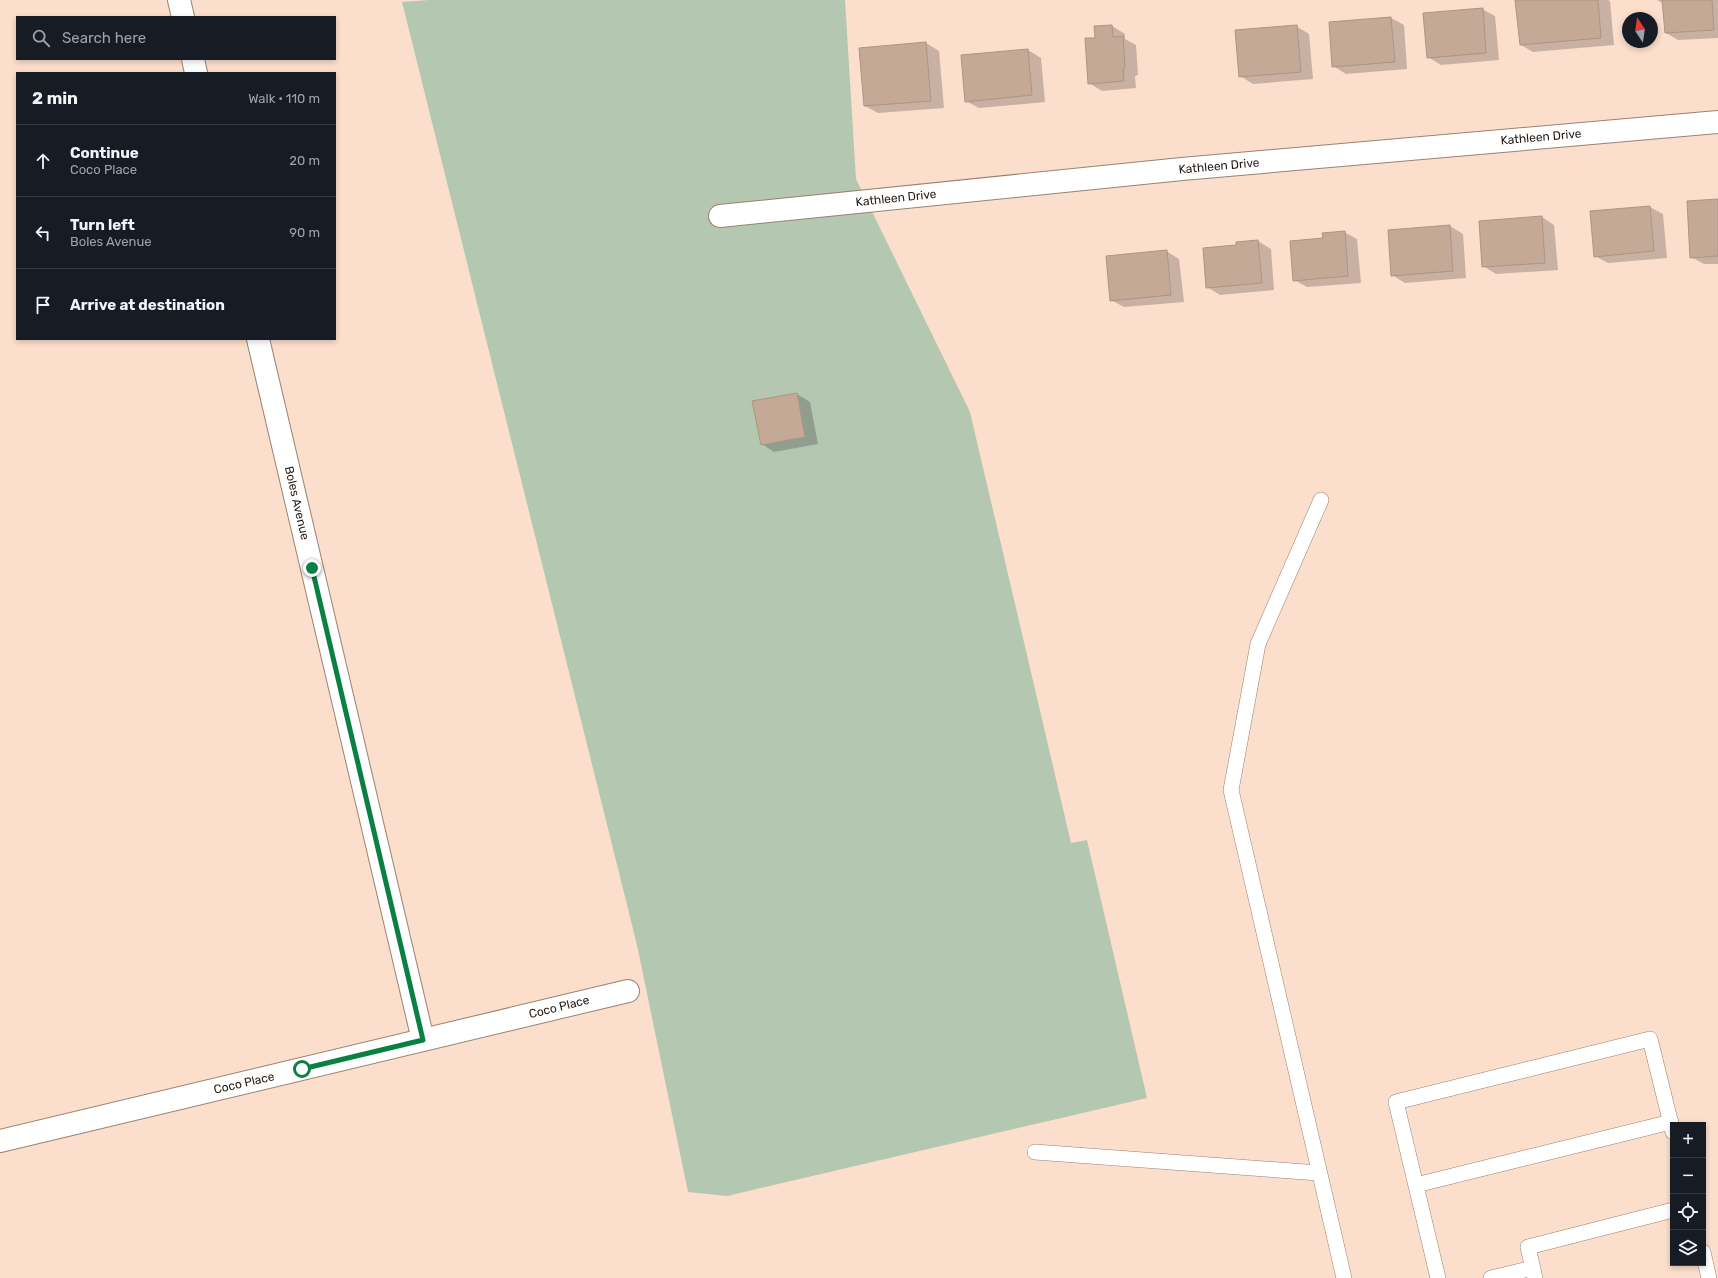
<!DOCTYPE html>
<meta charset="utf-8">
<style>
body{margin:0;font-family:Rubik,sans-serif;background:#242831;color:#f1f3f6}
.controls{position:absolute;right:12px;bottom:12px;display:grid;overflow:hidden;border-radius:0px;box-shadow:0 2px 6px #0003}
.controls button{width:36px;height:36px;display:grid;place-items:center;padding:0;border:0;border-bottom:1px solid #363941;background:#171b24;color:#f1f3f6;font:20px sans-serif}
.compass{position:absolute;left:1622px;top:12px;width:36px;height:36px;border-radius:50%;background:#171b24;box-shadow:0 2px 6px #0003;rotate:347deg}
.stop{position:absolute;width:12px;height:12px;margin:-9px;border:3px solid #0b8043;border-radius:50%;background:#fff}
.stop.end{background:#0b8043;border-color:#fff;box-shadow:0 1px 4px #0008}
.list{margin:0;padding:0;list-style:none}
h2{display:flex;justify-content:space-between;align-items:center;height:52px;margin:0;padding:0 16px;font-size:17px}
h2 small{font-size:13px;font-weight:400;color:#9ea1a6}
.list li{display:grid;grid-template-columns:26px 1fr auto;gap:12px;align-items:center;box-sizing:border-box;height:72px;padding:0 16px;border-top:1px solid #363941}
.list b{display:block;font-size:15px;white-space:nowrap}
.list p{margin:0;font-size:13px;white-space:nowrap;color:#9ea1a6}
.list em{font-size:13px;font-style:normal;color:#9ea1a6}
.icon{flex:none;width:22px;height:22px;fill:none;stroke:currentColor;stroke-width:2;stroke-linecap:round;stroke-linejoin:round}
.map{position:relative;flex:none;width:1718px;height:1278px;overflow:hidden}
.search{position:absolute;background:#171b24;box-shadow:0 2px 6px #0003;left:16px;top:16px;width:320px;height:44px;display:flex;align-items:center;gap:10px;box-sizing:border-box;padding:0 14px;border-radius:0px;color:#9ea1a6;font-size:15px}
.panel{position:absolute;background:#171b24;box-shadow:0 2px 6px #0003;left:16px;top:72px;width:320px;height:268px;border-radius:0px}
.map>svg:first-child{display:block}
.green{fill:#b4c7b1}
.shadow{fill:#0003}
.building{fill:#c4a997;stroke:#ae9482}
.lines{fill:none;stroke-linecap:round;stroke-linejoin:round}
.lane-casing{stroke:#9b8270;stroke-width:16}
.street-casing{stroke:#9b8270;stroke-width:24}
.lane{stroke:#fff;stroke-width:15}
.street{stroke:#fff;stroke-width:22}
.route{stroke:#0b8043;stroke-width:5}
.labels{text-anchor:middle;stroke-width:3;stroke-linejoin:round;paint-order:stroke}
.street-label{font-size:12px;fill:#241a13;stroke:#fff}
</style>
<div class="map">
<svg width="1718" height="1278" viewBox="0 0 1718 1278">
<rect width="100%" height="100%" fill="#fbdecb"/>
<path class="green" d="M429,0H845L856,179L970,412L1071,843L1087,840L1147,1098L727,1196L688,1192L637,945L402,2Z"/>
<path class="shadow" d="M1523,0H1608L1610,1L1614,45L1533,52L1521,45Z
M1657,0H1718V38L1678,40L1666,33L1664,4Z
M1482,9L1495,16L1499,60L1441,65L1428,57Z
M1391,18L1404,25L1407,69L1346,74L1333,66Z
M1112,26L1125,34V39L1136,45L1138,75L1135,76L1136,88L1102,91L1089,83L1096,39L1095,27Z
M1296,26L1309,34L1313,79L1253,84L1240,76Z
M926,43L939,51L944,108L878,113L865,106Z
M1028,50L1041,58L1045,102L979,108L966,101Z
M1718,200V264H1704L1691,257Z
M1650,207L1663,214L1667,258L1608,263L1595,256Z
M1542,217L1554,225L1558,270L1496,274L1483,266Z
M1450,226L1463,234L1466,278L1405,283L1392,275Z
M1344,232L1357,239L1361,283L1307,287L1294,280L1324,239Z
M1258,241L1271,249L1274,290L1220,295L1207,287L1237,246Z
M1166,251L1179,259L1184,302L1124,307L1111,300Z
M797,394L810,402L818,444L774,452L762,444Z"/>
<path class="building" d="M1515,0H1598L1601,38L1520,45Z
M1662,0H1712L1714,30L1665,33Z
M1483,8L1486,53L1427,58L1423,13Z
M1391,17L1395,62L1332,67L1329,22Z
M1112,25L1113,37L1123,36L1125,68L1123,69L1124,81L1088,84L1085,38H1095L1094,26Z
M1297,25L1301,72L1239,77L1235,30Z
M926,42L931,101L864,106L859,48Z
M1028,49L1032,95L965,102L961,55Z
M1718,199V256L1690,258L1687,201Z
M1650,206L1654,251L1594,257L1590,211Z
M1542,216L1545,263L1482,267L1479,221Z
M1450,225L1453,271L1391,276L1388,230Z
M1345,231L1348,276L1293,281L1290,241L1323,238L1322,233Z
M1258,240L1262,283L1206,288L1203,248L1236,245V242Z
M1167,250L1171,295L1110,301L1106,256Z
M797,393L805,437L761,445L752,401Z"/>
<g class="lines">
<defs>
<path id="lane" d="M1321,500L1258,644L1231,790L1344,1278
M1035,1152L1319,1173
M1416,1185L1671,1122
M1703,1252L1709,1278
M1438,1278L1396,1102L1650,1039L1673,1132
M1491,1278L1533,1268
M1535,1278L1528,1247L1673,1210"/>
<path id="street" d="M179,0L183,17
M193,59L196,73
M720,216L1182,169L1718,122
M258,339L423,1040
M0,1141L628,991"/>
</defs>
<use href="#lane" class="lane-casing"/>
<use href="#street" class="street-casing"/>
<use href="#lane" class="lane"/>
<use href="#street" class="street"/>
</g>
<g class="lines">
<path class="route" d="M302,1069L423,1040L312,568"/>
</g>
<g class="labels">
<g class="street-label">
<text transform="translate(1541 137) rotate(-5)" y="4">Kathleen Drive</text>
<text transform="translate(1219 166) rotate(-5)" y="4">Kathleen Drive</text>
<text transform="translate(896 198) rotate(-6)" y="4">Kathleen Drive</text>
<text transform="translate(297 503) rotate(77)" y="4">Boles Avenue</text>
<text transform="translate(559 1007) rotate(-14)" y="4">Coco Place</text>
<text transform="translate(244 1083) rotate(-13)" y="4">Coco Place</text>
</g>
</g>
</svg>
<div class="controls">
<button>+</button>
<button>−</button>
<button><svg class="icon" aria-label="locate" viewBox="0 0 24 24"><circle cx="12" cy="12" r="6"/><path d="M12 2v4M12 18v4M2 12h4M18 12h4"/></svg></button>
<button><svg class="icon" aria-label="layers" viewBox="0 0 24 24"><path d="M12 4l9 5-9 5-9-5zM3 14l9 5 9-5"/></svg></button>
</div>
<svg class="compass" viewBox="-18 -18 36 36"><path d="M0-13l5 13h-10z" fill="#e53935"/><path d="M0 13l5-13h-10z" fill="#9ea1a6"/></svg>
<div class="stop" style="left:302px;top:1069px"></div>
<div class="stop end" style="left:312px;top:568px"></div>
<div class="search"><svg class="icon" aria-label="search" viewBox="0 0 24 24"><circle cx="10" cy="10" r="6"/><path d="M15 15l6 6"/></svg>Search here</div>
<section class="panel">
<h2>2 min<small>Walk · 110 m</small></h2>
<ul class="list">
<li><svg class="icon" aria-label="ahead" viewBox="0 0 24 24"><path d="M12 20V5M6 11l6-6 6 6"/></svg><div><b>Continue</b><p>Coco Place</p></div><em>20 m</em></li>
<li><svg class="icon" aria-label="left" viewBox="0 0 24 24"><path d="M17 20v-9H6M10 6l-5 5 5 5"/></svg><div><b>Turn left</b><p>Boles Avenue</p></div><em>90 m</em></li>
<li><svg class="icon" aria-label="arrive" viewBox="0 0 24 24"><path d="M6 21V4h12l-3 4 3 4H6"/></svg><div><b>Arrive at destination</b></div></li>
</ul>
</section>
</div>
